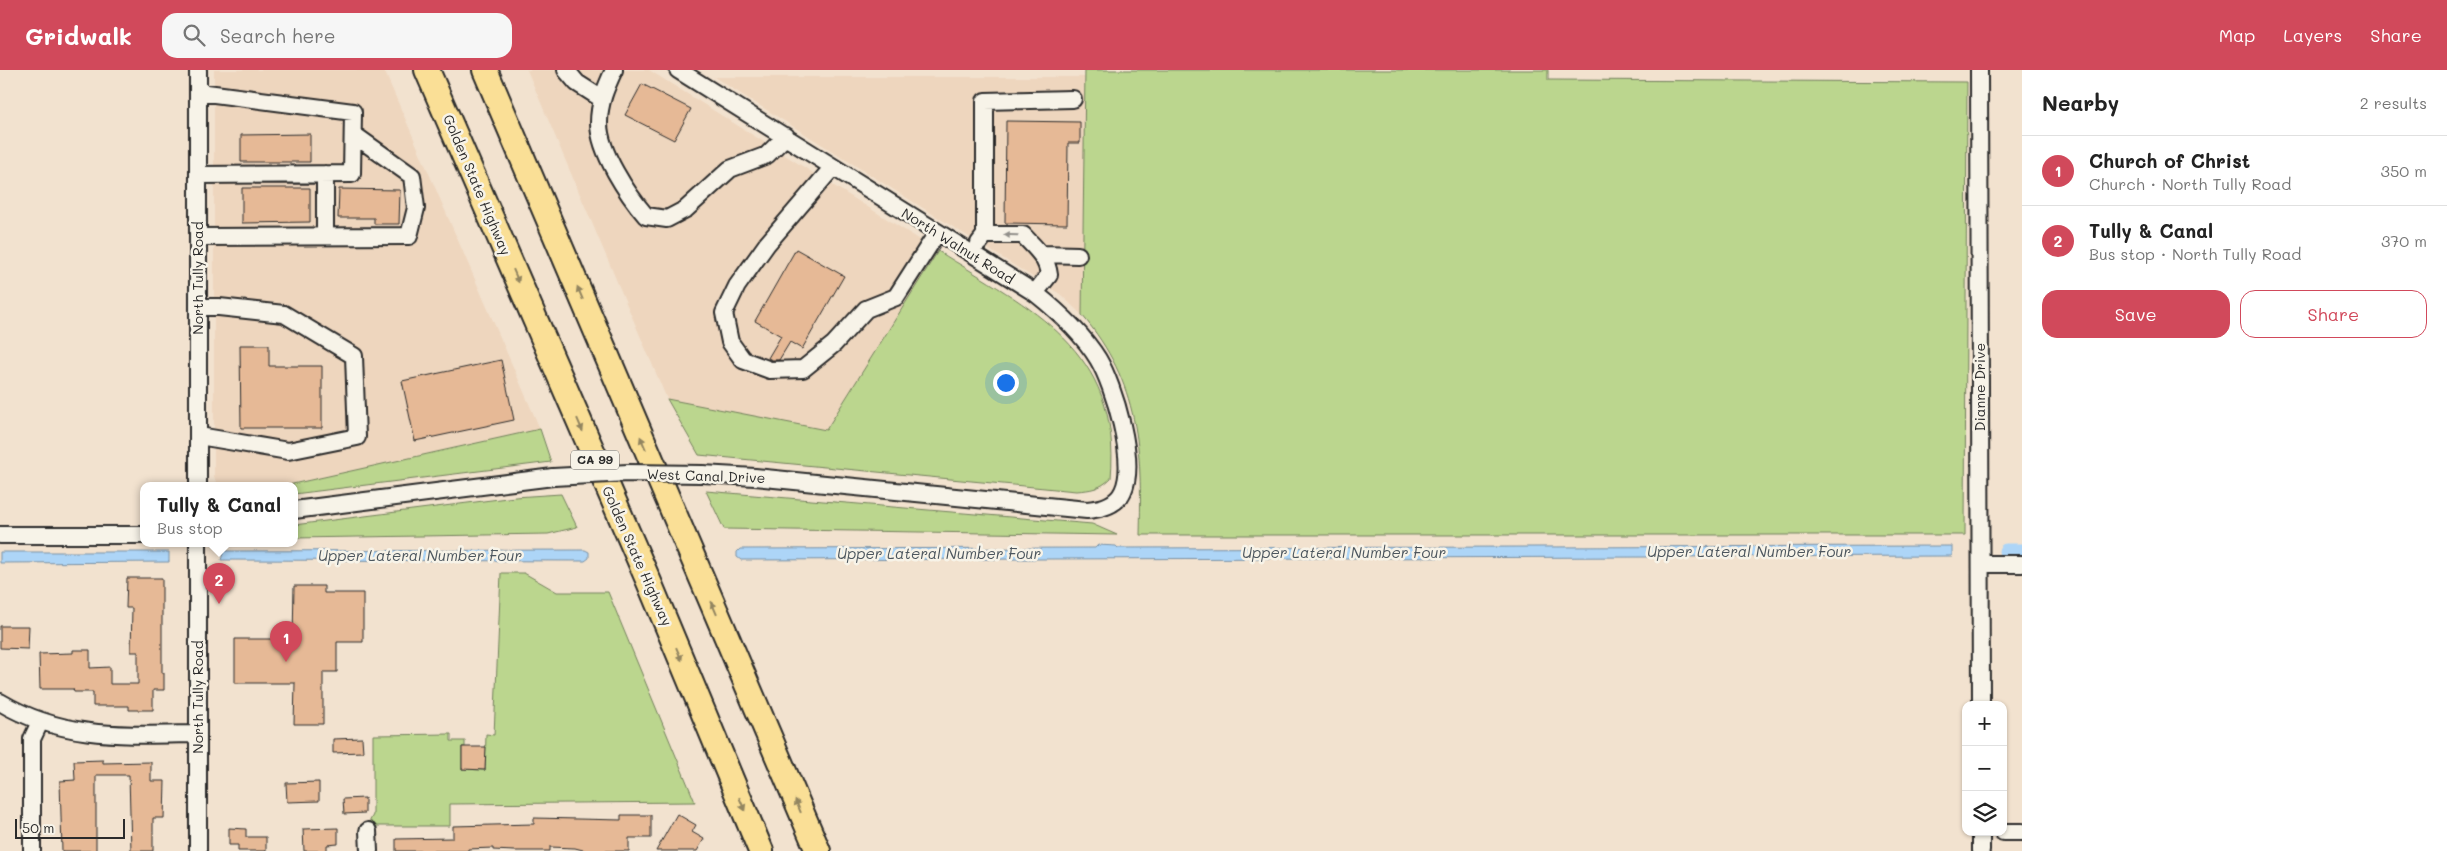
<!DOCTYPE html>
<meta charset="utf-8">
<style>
body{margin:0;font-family:Mali,sans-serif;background:#f6f6f6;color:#222}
.controls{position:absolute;right:15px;bottom:15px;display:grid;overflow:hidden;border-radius:10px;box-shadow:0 1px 4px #0004}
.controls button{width:45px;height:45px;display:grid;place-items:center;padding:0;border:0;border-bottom:1px solid #e0e0e0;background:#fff;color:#222;font:25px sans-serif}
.scale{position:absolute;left:15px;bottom:12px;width:110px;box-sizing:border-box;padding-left:5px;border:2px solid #2b2b2b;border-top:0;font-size:14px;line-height:18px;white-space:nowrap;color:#2b2b2b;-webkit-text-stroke:4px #f7f3e8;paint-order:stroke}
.you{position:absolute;left:1005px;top:312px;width:18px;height:18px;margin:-12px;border:4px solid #fff;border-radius:50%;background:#1a73e8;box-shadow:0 0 0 8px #1a73e833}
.badge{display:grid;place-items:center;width:32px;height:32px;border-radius:50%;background:#d1495b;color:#fff;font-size:16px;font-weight:700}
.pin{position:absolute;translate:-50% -41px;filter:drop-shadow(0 1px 2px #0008)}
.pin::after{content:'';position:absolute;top:26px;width:18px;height:15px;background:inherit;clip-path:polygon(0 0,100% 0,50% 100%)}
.popup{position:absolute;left:140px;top:412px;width:158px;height:65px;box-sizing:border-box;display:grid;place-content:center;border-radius:10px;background:#fff;filter:drop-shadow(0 1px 4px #0005);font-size:16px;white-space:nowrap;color:#767676}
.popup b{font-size:19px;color:#222}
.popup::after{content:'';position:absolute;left:50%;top:100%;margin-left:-10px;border:10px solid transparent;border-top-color:#fff}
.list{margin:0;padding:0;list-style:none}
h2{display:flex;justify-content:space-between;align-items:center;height:65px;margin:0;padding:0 20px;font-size:21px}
h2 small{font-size:16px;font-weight:400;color:#767676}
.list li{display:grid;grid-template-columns:32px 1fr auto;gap:15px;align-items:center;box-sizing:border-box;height:70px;padding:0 20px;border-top:1px solid #e0e0e0}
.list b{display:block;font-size:19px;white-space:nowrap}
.list p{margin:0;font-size:16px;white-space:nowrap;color:#767676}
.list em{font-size:16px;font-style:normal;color:#767676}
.actions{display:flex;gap:10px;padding:15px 20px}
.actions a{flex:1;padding:11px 0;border:1px solid #d1495b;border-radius:15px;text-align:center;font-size:18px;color:#d1495b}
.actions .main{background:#d1495b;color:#fff}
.icon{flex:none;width:28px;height:28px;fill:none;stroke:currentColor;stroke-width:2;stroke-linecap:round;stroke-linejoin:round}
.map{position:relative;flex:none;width:2022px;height:781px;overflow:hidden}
header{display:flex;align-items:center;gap:30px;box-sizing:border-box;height:70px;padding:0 25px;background:#d1495b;color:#fff}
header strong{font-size:24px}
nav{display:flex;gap:28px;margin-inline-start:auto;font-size:18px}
.search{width:350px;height:45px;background:#f6f6f6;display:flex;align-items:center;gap:12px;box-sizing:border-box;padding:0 18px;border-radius:15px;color:#767676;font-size:19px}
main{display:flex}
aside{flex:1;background:#fff}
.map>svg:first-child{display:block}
.built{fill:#eed6be}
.green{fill:#bbd68e;stroke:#73805c}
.water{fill:#add5f7;stroke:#7991a5}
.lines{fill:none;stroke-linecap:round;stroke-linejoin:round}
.canal{stroke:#add5f7;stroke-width:15}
.building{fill:#e6b996;stroke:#2b2b2b}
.minor-casing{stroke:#2b2b2b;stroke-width:20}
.highway-casing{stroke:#2b2b2b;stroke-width:28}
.minor{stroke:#f7f3e8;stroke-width:16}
.highway{stroke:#fadf96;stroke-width:24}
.minor-bridge-casing{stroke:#2b2b2b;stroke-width:20;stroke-linecap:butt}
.minor-bridge{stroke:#f7f3e8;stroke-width:16}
.oneway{fill:#918f8a}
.oneway2{fill:#928560}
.labels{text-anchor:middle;stroke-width:5;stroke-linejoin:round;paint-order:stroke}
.shield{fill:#f7f3e8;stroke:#686764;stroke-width:1}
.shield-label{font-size:12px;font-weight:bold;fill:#2b2b2b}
.street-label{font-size:14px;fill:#2b2b2b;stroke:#f7f3e8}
.water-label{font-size:15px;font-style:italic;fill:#4c565e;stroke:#f7f3e8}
</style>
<header>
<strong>Gridwalk</strong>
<div class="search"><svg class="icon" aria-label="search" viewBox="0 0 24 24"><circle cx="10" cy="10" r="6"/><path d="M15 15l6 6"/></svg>Search here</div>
<nav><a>Map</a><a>Layers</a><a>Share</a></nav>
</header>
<main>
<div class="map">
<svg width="2022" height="781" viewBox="0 0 2022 781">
<rect width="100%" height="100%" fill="#f2e2cf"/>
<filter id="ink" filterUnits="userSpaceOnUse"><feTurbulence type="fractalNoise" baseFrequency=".02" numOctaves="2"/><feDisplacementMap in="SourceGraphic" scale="10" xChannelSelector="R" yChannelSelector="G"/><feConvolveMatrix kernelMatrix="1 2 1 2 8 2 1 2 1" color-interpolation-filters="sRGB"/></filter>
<g filter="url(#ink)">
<path class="built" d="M214,0H384L540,359L288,415H217L214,406Z
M527,0H649L938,181L826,361L667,329Z
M714,7H1085L1082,245L1060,224Z"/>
<path class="green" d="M1085,0H1548V10L1967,12L1965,465H1140C1142,379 1140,314 1082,245Z
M938,181C1031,239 1122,279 1111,408C1100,419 1091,420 1076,421L699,385L667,329L826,360Z
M540,359L551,392L294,424V415H288Z
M706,421L1092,454L1117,465L724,459Z
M561,424L577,457L548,464L294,468V455L515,427Z
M501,503H524L557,522H608L695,732L450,734V756H367L373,745V665L451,664V671H465V677H462V699L485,700L486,664L494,665Z"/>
<path class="water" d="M1098,475L1116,476L1118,478L1952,476V486L741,490L737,487V482L740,479L1095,478Z
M585,480L589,482V488L585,491L221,490L224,481Z
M0,482H169V492L0,493Z"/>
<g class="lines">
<path class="canal" d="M2006,481H2022"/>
</g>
<path class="building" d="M642,14L691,39L674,70L625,45Z
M1006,51L1080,52V73H1068L1067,154L1005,153Z
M310,64V92H241V65Z
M242,118H310V152L242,153Z
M339,119L400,120L399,154H374V148H338Z
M796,179L844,206L802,279L790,272L779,290H772L768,288L781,266L755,251Z
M240,275H269V296H322V358H241Z
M501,290L514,350L415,371L402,311Z
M127,508H162V603H164V620H153V640H129V636H93V622H74L73,619H40L39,584L73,583V580H90V598L110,597V614H138V582H131L132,538H126Z
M294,516H324V523H363V572H337V602H323V654H294L295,613H235V569H293Z
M0,556H29L28,579L0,578Z
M362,668L363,682L333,683V669Z
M462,677H486L485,700L462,699Z
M103,690V693L151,692V711H165L164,748H153V781H131L129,705H96V781H62L60,711L75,710L74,691Z
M319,712V731L287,732L286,713Z
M365,728V743L344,744L343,729Z
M677,744L696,755L692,762L704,769L697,781H656Z
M621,745H651V768H629V781H587L575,778L550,777V781H514L493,780V778L468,779V781H396V769L453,768V756L534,754V748L621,750Z
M229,758L246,759V767H266V781H238V775H229Z
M338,758V774L327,775V781H304L303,759Z"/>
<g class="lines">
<defs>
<path id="minor" d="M566,0L577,13L602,29
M614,0C606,17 599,33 599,53C599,82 628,125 646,146L667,149L686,139L730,99L767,85L786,66
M678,0L1035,223C1059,242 1082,263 1098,289C1114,316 1137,392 1123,421C1117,435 1101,439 1087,440L755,407L702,404
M1979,0L1981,635
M833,97L767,174L737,216L724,243L730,272L743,290L770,300L803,299L834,274L866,239L896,227L937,163
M199,105L352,104L353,42L199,22
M985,165V31L1073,29
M325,166V104
M198,167L409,166L416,138L412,106L353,64
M979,173L985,165H1023C1035,178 1047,187 1049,205L1035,223
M1041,184L1078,185
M199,366L288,381L357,367L354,286L284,244L219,237H199
M198,415V0
M294,440L553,407
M0,465H144
M198,473V781
M1981,494H2022
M0,632C64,670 126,665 198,664
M368,761L369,781
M1981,762V781
M2003,762H2022
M32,781V669L40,652"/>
<path id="highway" d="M427,0L649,512L761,781
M485,0L818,781"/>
</defs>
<use href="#minor" class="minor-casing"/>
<use href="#highway" class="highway-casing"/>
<use href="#minor" class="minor"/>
<use href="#highway" class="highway"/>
<defs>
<path id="minor-bridge" d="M553,407L628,403L702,404"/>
</defs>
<use href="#minor-bridge" class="minor-bridge-casing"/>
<use href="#minor-bridge" class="minor-bridge"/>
</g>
<defs><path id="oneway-solid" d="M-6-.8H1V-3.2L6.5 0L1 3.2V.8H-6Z" transform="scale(1.25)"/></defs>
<use class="oneway" href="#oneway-solid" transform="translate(1011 165) rotate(-179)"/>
<g class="oneway2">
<use href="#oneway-solid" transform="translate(516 206) rotate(67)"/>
<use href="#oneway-solid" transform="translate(580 223) rotate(-113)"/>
<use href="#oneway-solid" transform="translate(580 355) rotate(67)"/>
<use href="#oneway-solid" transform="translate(643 373) rotate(-113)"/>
<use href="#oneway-solid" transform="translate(714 538) rotate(-113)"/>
<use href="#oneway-solid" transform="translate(679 584) rotate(67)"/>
<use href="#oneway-solid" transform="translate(742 734) rotate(67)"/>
<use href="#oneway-solid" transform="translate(798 736) rotate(-113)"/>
</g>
</g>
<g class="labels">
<rect class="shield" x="571" y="380.5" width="48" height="19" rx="4"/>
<g class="shield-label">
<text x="595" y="394">CA 99</text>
</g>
<g class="street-label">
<text transform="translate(477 115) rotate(67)" y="5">Golden State Highway</text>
<text transform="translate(958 176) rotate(32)" y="5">North Walnut Road</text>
<text transform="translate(198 208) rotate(-90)" y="5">North Tully Road</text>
<text transform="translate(1980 317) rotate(-90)" y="5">Dianne Drive</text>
<text transform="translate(706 406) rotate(2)" y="5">West Canal Drive</text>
<text transform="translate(637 486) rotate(66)" y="5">Golden State Highway</text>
<text transform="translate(198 627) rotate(-90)" y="5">North Tully Road</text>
</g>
<g class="water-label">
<text x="1749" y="487">Upper Lateral Number Four</text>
<text x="1344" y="488">Upper Lateral Number Four</text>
<text x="939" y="489">Upper Lateral Number Four</text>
<text x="420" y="491">Upper Lateral Number Four</text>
</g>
</g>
</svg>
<div class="controls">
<button>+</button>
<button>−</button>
<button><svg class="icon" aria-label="layers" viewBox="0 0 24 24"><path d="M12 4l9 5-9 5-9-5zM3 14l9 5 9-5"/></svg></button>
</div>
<div class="scale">50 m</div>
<div class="you"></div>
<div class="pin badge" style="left:286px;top:592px">1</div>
<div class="pin badge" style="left:219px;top:534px">2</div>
<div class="popup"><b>Tully &amp; Canal</b>Bus stop</div>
</div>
<aside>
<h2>Nearby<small>2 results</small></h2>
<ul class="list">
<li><span class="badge">1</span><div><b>Church of Christ</b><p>Church · North Tully Road</p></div><em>350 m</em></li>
<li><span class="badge">2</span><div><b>Tully &amp; Canal</b><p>Bus stop · North Tully Road</p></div><em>370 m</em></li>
</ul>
<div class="actions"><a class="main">Save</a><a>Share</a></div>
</aside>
</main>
